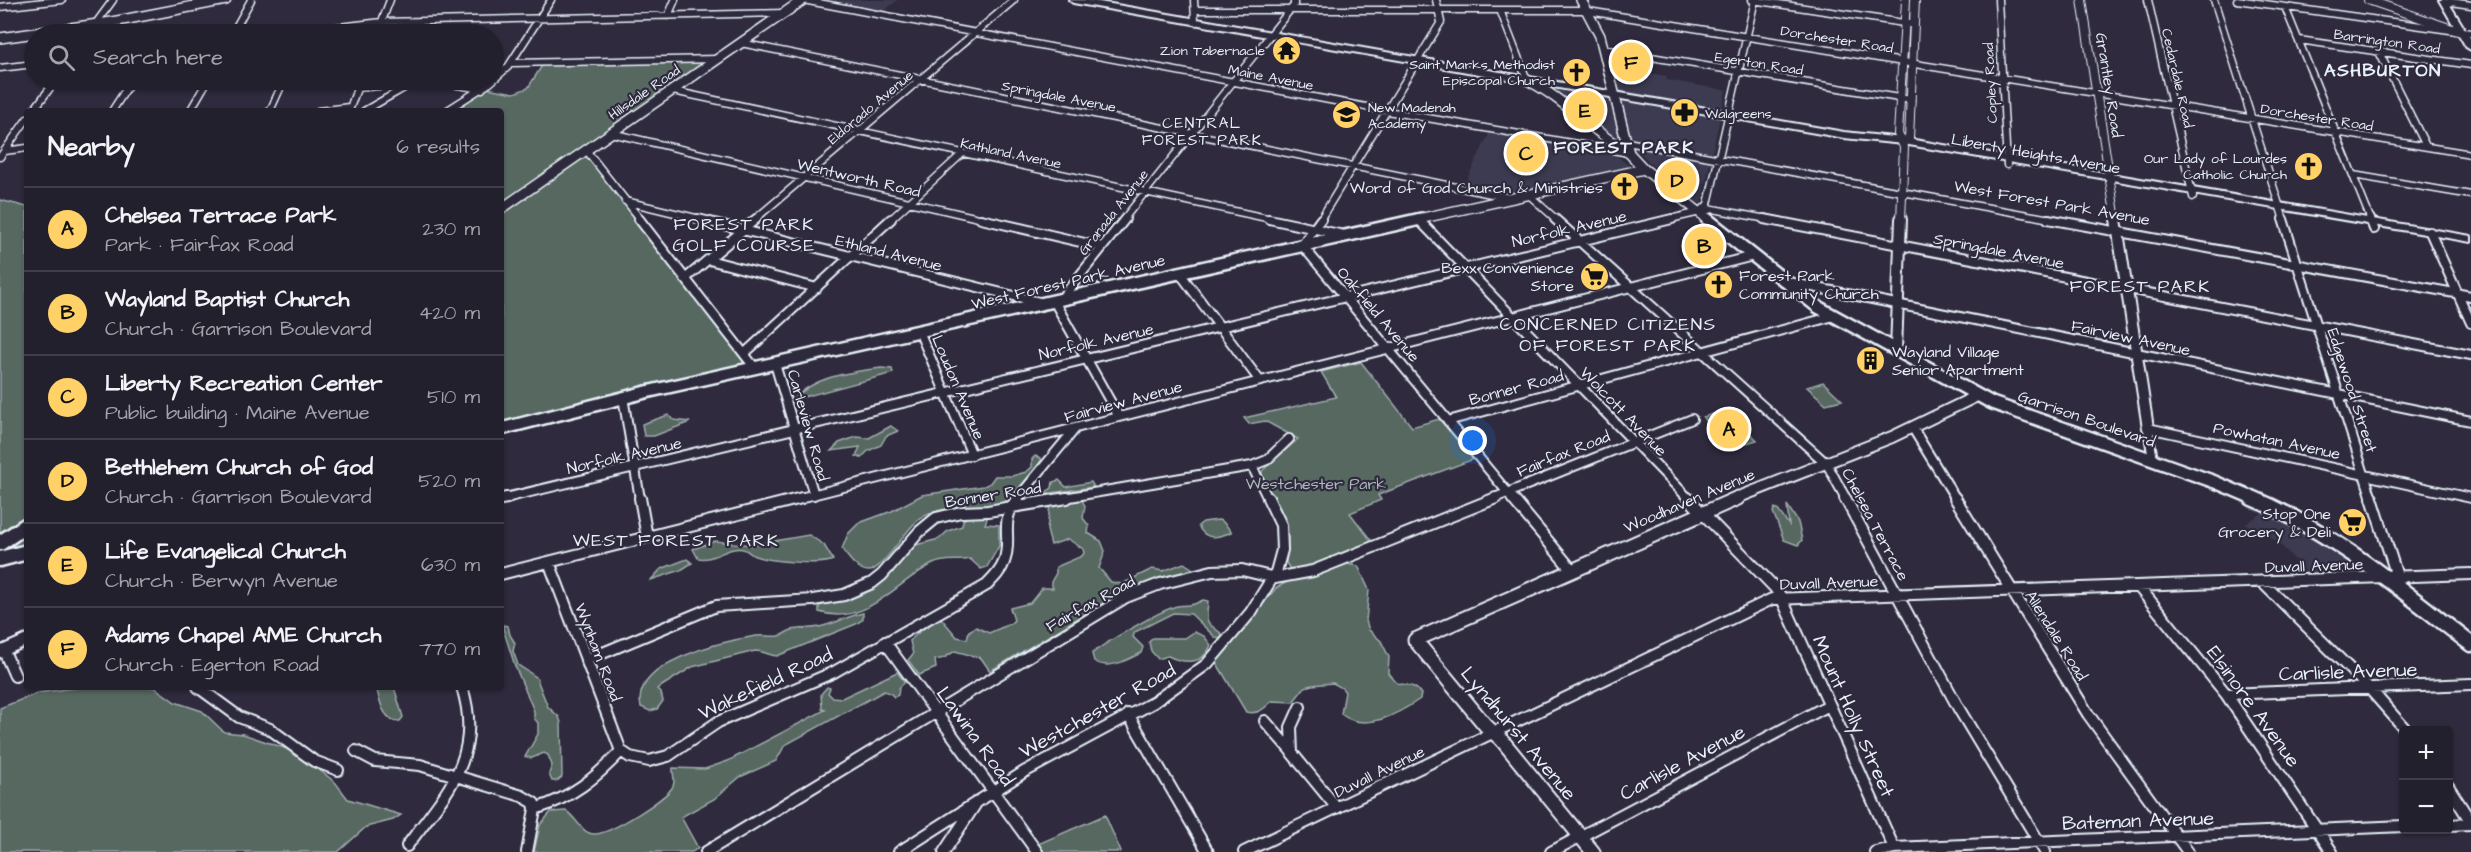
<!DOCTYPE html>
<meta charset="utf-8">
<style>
body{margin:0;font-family:"Architects Daughter",sans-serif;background:#2b2836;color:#f1f3f6}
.controls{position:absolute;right:18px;bottom:18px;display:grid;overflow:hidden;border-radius:6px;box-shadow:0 2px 4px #0004}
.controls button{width:54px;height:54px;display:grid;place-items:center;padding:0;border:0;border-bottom:2px solid #403e4a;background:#23202e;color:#f1f3f6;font:30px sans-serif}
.you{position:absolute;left:1473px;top:441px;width:21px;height:21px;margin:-15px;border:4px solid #fff;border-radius:50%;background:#1a73e8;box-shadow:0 0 0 9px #1a73e833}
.badge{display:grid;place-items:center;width:39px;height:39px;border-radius:50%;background:#ffd166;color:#111;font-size:20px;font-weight:700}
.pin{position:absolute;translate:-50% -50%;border:3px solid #fff;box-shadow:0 2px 6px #0006}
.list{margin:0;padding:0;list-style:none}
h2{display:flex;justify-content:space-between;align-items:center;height:78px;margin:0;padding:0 24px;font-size:26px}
h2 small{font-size:20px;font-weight:400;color:#a3a3aa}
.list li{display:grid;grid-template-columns:39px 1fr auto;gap:18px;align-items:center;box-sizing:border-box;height:84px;padding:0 24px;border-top:2px solid #403e4a}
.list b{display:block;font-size:22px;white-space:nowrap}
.list p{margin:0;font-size:20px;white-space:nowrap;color:#a3a3aa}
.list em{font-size:20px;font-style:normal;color:#a3a3aa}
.icon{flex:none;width:33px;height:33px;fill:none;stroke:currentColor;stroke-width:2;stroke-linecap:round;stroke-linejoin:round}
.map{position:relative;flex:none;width:2471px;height:852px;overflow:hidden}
.search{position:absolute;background:#23202e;box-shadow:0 2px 4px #0004;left:24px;top:24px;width:480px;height:66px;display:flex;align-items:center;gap:15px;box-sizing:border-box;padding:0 21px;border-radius:33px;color:#a3a3aa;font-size:22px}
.panel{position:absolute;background:#23202e;box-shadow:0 2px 4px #0004;left:24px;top:108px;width:480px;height:582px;border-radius:6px}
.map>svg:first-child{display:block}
.built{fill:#3d3b51}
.green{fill:#566861;stroke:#9facac;stroke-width:1.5}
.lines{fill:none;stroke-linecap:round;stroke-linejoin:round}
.minor-far2-casing{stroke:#e8f1f8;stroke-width:9}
.minor-far1-casing{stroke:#e8f1f8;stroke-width:12}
.minor-casing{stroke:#e8f1f8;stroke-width:14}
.tertiary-far2-casing{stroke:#e8f1f8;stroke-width:10}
.tertiary-far1-casing{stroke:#e8f1f8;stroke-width:14}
.tertiary-casing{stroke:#e8f1f8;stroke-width:17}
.secondary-far2-casing{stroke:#e8f1f8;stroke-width:12}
.secondary-far1-casing{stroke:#e8f1f8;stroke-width:16}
.secondary-casing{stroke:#e8f1f8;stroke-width:19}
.primary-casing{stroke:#e8f1f8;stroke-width:4}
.minor-far2{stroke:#2f2a3d;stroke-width:6}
.minor-far1{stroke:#2f2a3d;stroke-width:8}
.minor{stroke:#2f2a3d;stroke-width:10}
.tertiary-far2{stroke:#2f2a3d;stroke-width:8}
.tertiary-far1{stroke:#2f2a3d;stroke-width:10}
.tertiary{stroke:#2f2a3d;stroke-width:13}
.secondary-far2{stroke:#2f2a3d;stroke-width:9}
.secondary-far1{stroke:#2f2a3d;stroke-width:11}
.secondary{stroke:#2f2a3d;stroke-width:14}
.primary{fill:#2f2a3d;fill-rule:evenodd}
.labels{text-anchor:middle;stroke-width:4.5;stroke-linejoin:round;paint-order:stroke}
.far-street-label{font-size:14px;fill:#e8f1f8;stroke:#2f2a3d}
.far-poi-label{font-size:14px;fill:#e8f1f8;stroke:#2f2a3d;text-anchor:end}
.far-neighbourhood-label{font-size:15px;letter-spacing:1.5px;fill:#e8f1f8;stroke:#2f2a3d}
.street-label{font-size:16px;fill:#e8f1f8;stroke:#2f2a3d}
.poi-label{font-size:16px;fill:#e8f1f8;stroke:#2f2a3d;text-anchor:end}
.park-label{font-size:16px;fill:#aebabc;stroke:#2f2a3d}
.far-district-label{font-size:18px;font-weight:bold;letter-spacing:1.5px;fill:#e8f1f8;stroke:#2f2a3d}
.neighbourhood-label{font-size:18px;letter-spacing:1.5px;fill:#e8f1f8;stroke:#2f2a3d}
.near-street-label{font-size:20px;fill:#e8f1f8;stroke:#2f2a3d}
</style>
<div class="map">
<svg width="2471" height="852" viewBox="0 0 2471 852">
<rect width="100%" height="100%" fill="#2f2a3d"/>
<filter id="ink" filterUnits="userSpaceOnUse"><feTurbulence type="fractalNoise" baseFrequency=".0167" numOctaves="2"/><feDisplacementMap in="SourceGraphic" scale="12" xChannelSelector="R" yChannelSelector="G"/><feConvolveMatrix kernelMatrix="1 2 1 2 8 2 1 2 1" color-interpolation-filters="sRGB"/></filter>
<g filter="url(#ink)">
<path class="built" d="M809,0H898L880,14Z
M1608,66L1667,76L1666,80L1726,90L1701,203L1695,202L1659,173L1643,155L1602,135L1537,81L1615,94Z
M1490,132L1618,157L1632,168L1514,194L1464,185Z
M2265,511L2303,531L2360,571L2307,573L2278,542L2245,524Z"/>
<path class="green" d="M709,62L583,150L746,365L501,426V111H449L487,88L514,93L528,88L543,64Z
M0,200L27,207V549L0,556Z
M1361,362L1412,427L1439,419L1474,459L1378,495L1381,500L1350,513L1373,543L1296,571L1290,569L1286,563C1288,545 1290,530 1282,513C1275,499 1261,488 1262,471L1298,439L1265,421L1249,424L1244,418L1336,397L1321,372Z
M881,368L892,369L893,373L793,400C814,376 851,372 881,368Z
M1823,382L1842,400L1826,404L1807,387Z
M1726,410L1757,440L1733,447L1703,417Z
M668,415L674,420L690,422L654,436H644L642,424Z
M891,426L898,431L886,436L881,445L868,451L861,458L856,456L860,447L831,451L839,443L856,437L869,438Z
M1035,456L1041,458V461C1033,471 1014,497 1004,502C974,517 940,497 913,525C904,534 879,572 869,571C857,571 848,557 842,549L848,534L859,523L892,511L922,495L984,486L990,483L995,476H1012L1026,472L1032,467V459Z
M1059,480L1066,487L1091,482L1094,487L1043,494L1052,488L1053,482Z
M1079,500H1082L1085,506L1083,518L1089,526L1088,533L1101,541L1105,551L1099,568L1111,582L1122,584L1152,569L1163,571L1184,563L1193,569L1132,589L1107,601L990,671L981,658L955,651L944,658L935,660L936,668L919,675L908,660L913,654L910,641C917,632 925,629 932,620L941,618L957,637L967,639L969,631L976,627L989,633L1010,624L1014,620L1010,608L1030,603L1042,588H1053L1051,582L1056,573V567L1082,556L1084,553L1083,549L1068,539L1051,545L1047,530L1050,505Z
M1787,505L1798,522L1802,540L1798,545L1784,540L1773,512L1775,508L1777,509L1789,525Z
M983,514L987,519L985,524L999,525V546L987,567L981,569L970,559C958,562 945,558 933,564C896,581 867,627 819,612V606L844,600L872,588L892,572L912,546L939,539L948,531L962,526L963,520L971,515Z
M1218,520L1222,521L1232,532C1219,537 1206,542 1198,526L1203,522Z
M809,535L824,545L833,560C821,566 768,561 755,556C751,555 748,550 743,549C727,546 715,561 698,558L693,549L715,541L751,545Z
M687,559L692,563L681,570L651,580L661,569Z
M1347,564L1358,566L1369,590L1366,621L1369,630L1381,641L1389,657L1388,673L1397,683C1408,686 1415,684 1421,694L1420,699C1398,714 1365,733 1341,714L1345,692L1342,688L1333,683L1312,685L1305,687L1293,702L1272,701C1265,708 1258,715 1246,712L1216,662L1219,658L1276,588L1287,582Z
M1203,600L1208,601C1207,623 1202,619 1222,634L1221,639L1216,638L1191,614L1173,613L1135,632L1133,637L1143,647L1141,653C1127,660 1108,671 1094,661L1092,654C1100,645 1165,608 1177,606C1192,604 1189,607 1203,600Z
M863,613V619L856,624L777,656C768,655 764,651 755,651L692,667L657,689L661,693L663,701L657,709L650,711L641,707C630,662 724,641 756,636C763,635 771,637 779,636C784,635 787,631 792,630C800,628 810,629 819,627C834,624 848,616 863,613Z
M501,622L502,625L508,626L510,635L515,643L513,651L518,665L536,677L548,707L559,717L561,723L562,777L557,781H552L549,774L552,765L548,755L544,753L532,758L525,757L538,734V723L534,718V711L515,666Z
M1194,632L1204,636L1211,645C1203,665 1185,664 1168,656L1158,659L1151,651L1149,642L1153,638H1185Z
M897,672L905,682L899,688L898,695L894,697L890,693L884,691L785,745L776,761L740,777L714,799L681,817L698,848L692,852H534L540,825L551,812L566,811C576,817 582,834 594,834C609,835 668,798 673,786C676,780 672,774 673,768L705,769L728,761L825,710L822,709L821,694L827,687L830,688L828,693L832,697L842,698Z
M81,687H154L175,702L202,711L224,732L243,734L296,752L335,782L348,799L401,815L393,820L366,827L338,852H0V708L38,693Z
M376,687H394L403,717L400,721C383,722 380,701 376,687Z
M1105,815L1121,852H1044L1038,844Z"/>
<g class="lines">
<defs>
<path id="minor-far2" d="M803,0L1387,111L1629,153
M1194,0L1195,22
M1752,0L1910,24
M1998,0L2007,165
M2148,0L2193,197
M2214,0L2284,220
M2237,0L2471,33
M2444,1L2471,5
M0,7L62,0
M2285,7L2371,220
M1195,10H1582L2471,154
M1500,10L1527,80
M668,16L675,0
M88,34L113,0
M232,34L251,0
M278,34L382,22L784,13
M377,34L390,0
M2299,40L2471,65
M741,43L1511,198
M1603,49L1911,100
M2379,52L2426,146
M512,63L719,59
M0,68L34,64
M357,88L433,81L482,89
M673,91L1276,220
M33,111L56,80
M112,111L132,80
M190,111L208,80
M270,111L284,80
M318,111L349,107
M349,111L360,80
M364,111L411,84
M446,111L490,83L508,67L551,0
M611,133L987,220
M1627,142L2056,220
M586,150L641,220
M5,151L27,148
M0,157L27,119
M2353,175L2471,195
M1529,195L1557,220
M625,201L704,220
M1699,213L1708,204L1755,0
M754,220L1014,0
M890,220L962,154
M1123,220L1294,5V0
M1320,220L1441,22L1436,0
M1666,220L1713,209L1772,220"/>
<path id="minor-far1" d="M639,219L755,368
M698,219L1039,302
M981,219L1102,247
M1269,219L1344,235
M1321,219L1302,245L1513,499
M1418,219L1689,499
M1555,219L1827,464L1846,499
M1764,219L2471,355
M2048,219L2471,296
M2283,219L2372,499
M2370,219L2374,229
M2430,232L2471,323
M709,260L817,288
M1179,272L1260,381
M685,279L756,219
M1788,282L2471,421
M1061,299L1125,219
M1054,301L1119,417
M919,331L972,455
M744,354L891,219
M775,364L814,495
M623,397L640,499
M1448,421L1834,316
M1912,427L1956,499
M2153,460L2148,428L2471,498
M1252,466L1268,499
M501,499L1672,219
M796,499L1753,256
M1017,499L1075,429
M1058,499L1252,466L1267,460L1289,439
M1492,499L1692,419"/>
<path id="minor" d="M640,498L647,537
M1512,498L1572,570
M1688,498L1775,588L1782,599L1894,848
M1845,498L1959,709L2045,852
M1955,498L2088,714L2188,852
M2372,498L2396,573L2387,577
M501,499L507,498
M549,562L621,751
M501,574L802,498
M2262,582L2369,688L2406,730
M2138,586L2226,694L2332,852
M885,642L1037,852
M4,651L15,676
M0,652L27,640
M586,660L716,606L813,600L844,595L872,583L882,575L919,532L936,518L961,512L988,511L1067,498
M198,687L239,717L270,729L314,761L338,770
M2226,694L2471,684
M1300,707L1291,727L1292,753L1337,808
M1128,714L1208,852
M1265,721L1292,752
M356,751L375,761L420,765L522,796L534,803L535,809C571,798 596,778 621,751
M621,751L630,757L649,761L668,756L718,722L834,672L987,585C994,578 1001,571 1004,562C1013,537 998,522 1018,498
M2448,786L2471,822
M2448,825L2471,824
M407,846C446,793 484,757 462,687
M527,852L535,809
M706,852L1126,597L1160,584L1212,571L1242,570L1275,578L1313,571L1496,498
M899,852L1024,772L1154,702L1207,664L1251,612L1276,572L1282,550L1281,525L1268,498
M944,852L975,805
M1244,852L1772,599L2471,574
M1551,852L1829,705
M1875,852L1894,848L2404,826"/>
<path id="tertiary-far2" d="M2082,0L2116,220
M2368,0L2461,32
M1903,141L1909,139L1915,0
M1901,220L1904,147L1898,134L1906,0"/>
<path id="tertiary-far1" d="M2116,219L2148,428
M1896,350L1901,219
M1734,499L1892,437L1977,396"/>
<path id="tertiary" d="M1593,852L1501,739L1486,726L1415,640L1738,498"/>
<path id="secondary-far2" d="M1581,0L1600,36L1629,153L1644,169L1709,220
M0,38L112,22L226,0
M1527,80C1565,99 1592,132 1629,153
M501,209L803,0
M1414,220L1644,169"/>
<path id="secondary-far1" d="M1707,219L1818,307L1992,403L2215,482L2255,499
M501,429L646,392L1421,219"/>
<path id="secondary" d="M2252,498C2334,532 2401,590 2471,644
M0,543L27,525
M0,559L27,552"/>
<path id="primary" d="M1069,0H1088L1844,132L1903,138L2471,236V242L1903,144L1844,138L1073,3Z
M2439,0H2447L2471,39V50L2466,47Z"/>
</defs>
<use href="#minor-far2" class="minor-far2-casing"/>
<use href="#minor-far1" class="minor-far1-casing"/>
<use href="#minor" class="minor-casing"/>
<use href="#tertiary-far2" class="tertiary-far2-casing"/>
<use href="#tertiary-far1" class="tertiary-far1-casing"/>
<use href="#tertiary" class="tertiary-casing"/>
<use href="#secondary-far2" class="secondary-far2-casing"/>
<use href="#secondary-far1" class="secondary-far1-casing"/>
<use href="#secondary" class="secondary-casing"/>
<use href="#primary" class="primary-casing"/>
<use href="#minor-far2" class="minor-far2"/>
<use href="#minor-far1" class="minor-far1"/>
<use href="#minor" class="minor"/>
<use href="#tertiary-far2" class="tertiary-far2"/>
<use href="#tertiary-far1" class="tertiary-far1"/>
<use href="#tertiary" class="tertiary"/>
<use href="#secondary-far2" class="secondary-far2"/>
<use href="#secondary-far1" class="secondary-far1"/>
<use href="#secondary" class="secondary"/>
<use href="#primary" class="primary"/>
</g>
</g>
<defs>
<symbol id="temple-disc" viewBox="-11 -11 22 22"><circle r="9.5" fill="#ffd166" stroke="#2f2a3d"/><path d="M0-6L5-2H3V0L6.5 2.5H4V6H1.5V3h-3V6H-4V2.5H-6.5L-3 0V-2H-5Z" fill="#111"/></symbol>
<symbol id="church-disc" viewBox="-11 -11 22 22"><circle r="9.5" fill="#ffd166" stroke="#2f2a3d"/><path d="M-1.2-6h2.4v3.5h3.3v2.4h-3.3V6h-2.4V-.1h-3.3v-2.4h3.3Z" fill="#111"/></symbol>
<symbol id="pharmacy-disc" viewBox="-11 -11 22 22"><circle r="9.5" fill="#ffd166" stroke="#2f2a3d"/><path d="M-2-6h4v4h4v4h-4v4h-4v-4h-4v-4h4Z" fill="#111"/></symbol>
<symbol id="school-disc" viewBox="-11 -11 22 22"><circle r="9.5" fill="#ffd166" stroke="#2f2a3d"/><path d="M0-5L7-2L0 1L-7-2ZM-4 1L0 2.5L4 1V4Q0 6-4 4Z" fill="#111"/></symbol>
<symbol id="supermarket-disc" viewBox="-11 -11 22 22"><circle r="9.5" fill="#ffd166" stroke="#2f2a3d"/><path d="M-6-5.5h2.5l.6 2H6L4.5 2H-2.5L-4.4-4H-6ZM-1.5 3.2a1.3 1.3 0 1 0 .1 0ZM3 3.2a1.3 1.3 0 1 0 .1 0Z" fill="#111"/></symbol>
<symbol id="building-disc" viewBox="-11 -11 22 22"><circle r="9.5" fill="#ffd166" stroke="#2f2a3d"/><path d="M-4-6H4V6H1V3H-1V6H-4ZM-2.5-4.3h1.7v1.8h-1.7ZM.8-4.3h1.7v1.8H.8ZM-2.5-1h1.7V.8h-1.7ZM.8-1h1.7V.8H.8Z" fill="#111"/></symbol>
</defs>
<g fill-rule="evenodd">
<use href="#temple-disc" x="1270" y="34" width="33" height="33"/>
<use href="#church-disc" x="1560" y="56" width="33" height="33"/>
<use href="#pharmacy-disc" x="1668" y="96" width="33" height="33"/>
<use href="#school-disc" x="1330" y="98" width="33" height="33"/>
<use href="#church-disc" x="2292" y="150" width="33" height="33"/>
<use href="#church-disc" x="1608" y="170" width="33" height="33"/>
<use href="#supermarket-disc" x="1578" y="260" width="33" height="33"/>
<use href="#church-disc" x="1702" y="268" width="33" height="33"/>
<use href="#building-disc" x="1854" y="344" width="33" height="33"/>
<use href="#supermarket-disc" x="2336" y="506" width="33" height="33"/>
</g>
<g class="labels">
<g class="far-street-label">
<text transform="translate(1837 39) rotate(9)" y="5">Dorchester Road</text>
<text transform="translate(2387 41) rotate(8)" y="5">Barrington Road</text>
<text transform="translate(1759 63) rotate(9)" y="5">Egerton Road</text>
<text transform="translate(1271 77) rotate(11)" y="5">Maine Avenue</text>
<text transform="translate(2178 78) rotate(77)" y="5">Cedardale Road</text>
<text transform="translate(1990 83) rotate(-93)" y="5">Copley Road</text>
<text transform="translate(644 92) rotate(-35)" y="5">Hillsdale Road</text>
<text transform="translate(1059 96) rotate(11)" y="5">Springdale Avenue</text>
<text transform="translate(870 107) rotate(-40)" y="5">Eldorado Avenue</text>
<text transform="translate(2317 117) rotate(9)" y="5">Dorchester Road</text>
<text transform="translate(1011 153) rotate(12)" y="5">Kathland Avenue</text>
<text transform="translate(1113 212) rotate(-52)" y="5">Granada Avenue</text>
</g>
<g class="far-poi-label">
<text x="1265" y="55">Zion Tabernacle</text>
<text x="1555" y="69">Saint Marks Methodist<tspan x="1555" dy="16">Episcopal Church</tspan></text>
<text x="1368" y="112" text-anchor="start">New Madenah<tspan x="1368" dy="16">Academy</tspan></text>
<text x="1705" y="118" text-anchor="start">Walgreens</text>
<text x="2287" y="163">Our Lady of Lourdes<tspan x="2287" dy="16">Catholic Church</tspan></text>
</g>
<g class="far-neighbourhood-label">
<text x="1202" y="128">CENTRAL<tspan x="1202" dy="17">FOREST PARK</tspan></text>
</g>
<g class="street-label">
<text transform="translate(2110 85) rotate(81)" y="6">Grantley Road</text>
<text transform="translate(2036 153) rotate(10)" y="6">Liberty Heights Avenue</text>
<text transform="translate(859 177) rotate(13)" y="6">Wentworth Road</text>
<text transform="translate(2052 202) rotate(10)" y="6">West Forest Park Avenue</text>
<text transform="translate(1569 228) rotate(-13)" y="6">Norfolk Avenue</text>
<text transform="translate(1999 250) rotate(11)" y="6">Springdale Avenue</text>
<text transform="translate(889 252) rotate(14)" y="6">Ethland Avenue</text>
<text transform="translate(1068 281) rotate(-13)" y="6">West Forest Park Avenue</text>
<text transform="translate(1379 314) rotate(50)" y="6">Oakfield Avenue</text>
<text transform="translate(2131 337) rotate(12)" y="6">Fairview Avenue</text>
<text transform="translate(1096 341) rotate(-13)" y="6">Norfolk Avenue</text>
<text transform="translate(959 387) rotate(67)" y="6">Loudon Avenue</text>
<text transform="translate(1516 387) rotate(-15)" y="6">Bonner Road</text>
<text transform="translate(2353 390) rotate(72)" y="6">Edgewood Street</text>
<text transform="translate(1123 401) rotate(-15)" y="6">Fairview Avenue</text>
<text transform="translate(1624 411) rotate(46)" y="6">Wolcott Avenue</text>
<text transform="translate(2087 418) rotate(19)" y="6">Garrison Boulevard</text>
<text transform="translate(809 425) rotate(74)" y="6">Carleview Road</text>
<text transform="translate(2277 440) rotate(12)" y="6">Powhatan Avenue</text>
<text transform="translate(1563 453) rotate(-22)" y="6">Fairfax Road</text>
<text transform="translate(624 455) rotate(-13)" y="6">Norfolk Avenue</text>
<text transform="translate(993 494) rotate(-9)" y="6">Bonner Road</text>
<text transform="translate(1689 500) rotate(-23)" y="6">Woodhaven Avenue</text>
<text transform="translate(1876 524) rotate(62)" y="6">Chelsea Terrace</text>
<text transform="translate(2314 565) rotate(-2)" y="6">Duvall Avenue</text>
<text transform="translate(1829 582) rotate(-2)" y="6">Duvall Avenue</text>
<text transform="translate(1090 603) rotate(-29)" y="6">Fairfax Road</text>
<text transform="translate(2057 635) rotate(58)" y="6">Allendale Road</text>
<text transform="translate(599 652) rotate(69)" y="6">Wynham Road</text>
<text transform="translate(1379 771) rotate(-26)" y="6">Duvall Avenue</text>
</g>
<g class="poi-label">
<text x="1603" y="193">Word of God Church &amp; Ministries</text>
<text x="1574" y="273">Bexx Convenience<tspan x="1574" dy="18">Store</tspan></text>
<text x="1739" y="281" text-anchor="start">Forest Park<tspan x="1739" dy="18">Community Church</tspan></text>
<text x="1892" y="357" text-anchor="start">Wayland Village<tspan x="1892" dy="18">Senior Apartment</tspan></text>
<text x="2331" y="519">Stop One<tspan x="2331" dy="18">Grocery &amp; Deli</tspan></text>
</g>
<g class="park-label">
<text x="1316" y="489">Westchester Park</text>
</g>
<g class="far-district-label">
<text x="2383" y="76">ASHBURTON</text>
<text x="1624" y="153">FOREST PARK</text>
</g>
<g class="neighbourhood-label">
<text x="744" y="230">FOREST PARK<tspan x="744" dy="21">GOLF COURSE</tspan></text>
<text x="2140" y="292">FOREST PARK</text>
<text x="1608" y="330">CONCERNED CITIZENS<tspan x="1608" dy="21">OF FOREST PARK</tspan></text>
<text x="676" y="546">WEST FOREST PARK</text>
</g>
<g class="near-street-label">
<text transform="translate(2348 671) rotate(-2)" y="7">Carlisle Avenue</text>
<text transform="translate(765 683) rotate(-25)" y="7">Wakefield Road</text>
<text transform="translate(2254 706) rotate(54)" y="7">Elsinore Avenue</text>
<text transform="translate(1097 710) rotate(-29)" y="7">Westchester Road</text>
<text transform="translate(1854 716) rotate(66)" y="7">Mount Holly Street</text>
<text transform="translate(1519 733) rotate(50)" y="7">Lyndhurst Avenue</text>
<text transform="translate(976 736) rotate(54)" y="7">Lawina Road</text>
<text transform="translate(1682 762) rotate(-28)" y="7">Carlisle Avenue</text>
<text transform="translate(2138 820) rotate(-2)" y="7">Bateman Avenue</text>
</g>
</g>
</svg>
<div class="controls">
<button>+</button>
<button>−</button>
</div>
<div class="you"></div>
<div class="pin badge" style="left:1729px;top:429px">A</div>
<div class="pin badge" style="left:1704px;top:246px">B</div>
<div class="pin badge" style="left:1526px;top:153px">C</div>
<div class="pin badge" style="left:1677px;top:180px">D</div>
<div class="pin badge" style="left:1585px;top:110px">E</div>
<div class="pin badge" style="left:1631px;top:62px">F</div>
<div class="search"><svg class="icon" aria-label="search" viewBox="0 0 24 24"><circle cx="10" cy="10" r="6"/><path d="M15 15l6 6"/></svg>Search here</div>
<section class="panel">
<h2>Nearby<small>6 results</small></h2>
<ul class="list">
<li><span class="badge">A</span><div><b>Chelsea Terrace Park</b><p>Park · Fairfax Road</p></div><em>230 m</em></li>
<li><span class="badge">B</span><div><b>Wayland Baptist Church</b><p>Church · Garrison Boulevard</p></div><em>420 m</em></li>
<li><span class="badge">C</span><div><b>Liberty Recreation Center</b><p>Public building · Maine Avenue</p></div><em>510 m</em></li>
<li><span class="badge">D</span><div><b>Bethlehem Church of God</b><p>Church · Garrison Boulevard</p></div><em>520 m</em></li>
<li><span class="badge">E</span><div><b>Life Evangelical Church</b><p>Church · Berwyn Avenue</p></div><em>630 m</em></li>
<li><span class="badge">F</span><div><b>Adams Chapel AME Church</b><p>Church · Egerton Road</p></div><em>770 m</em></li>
</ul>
</section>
</div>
